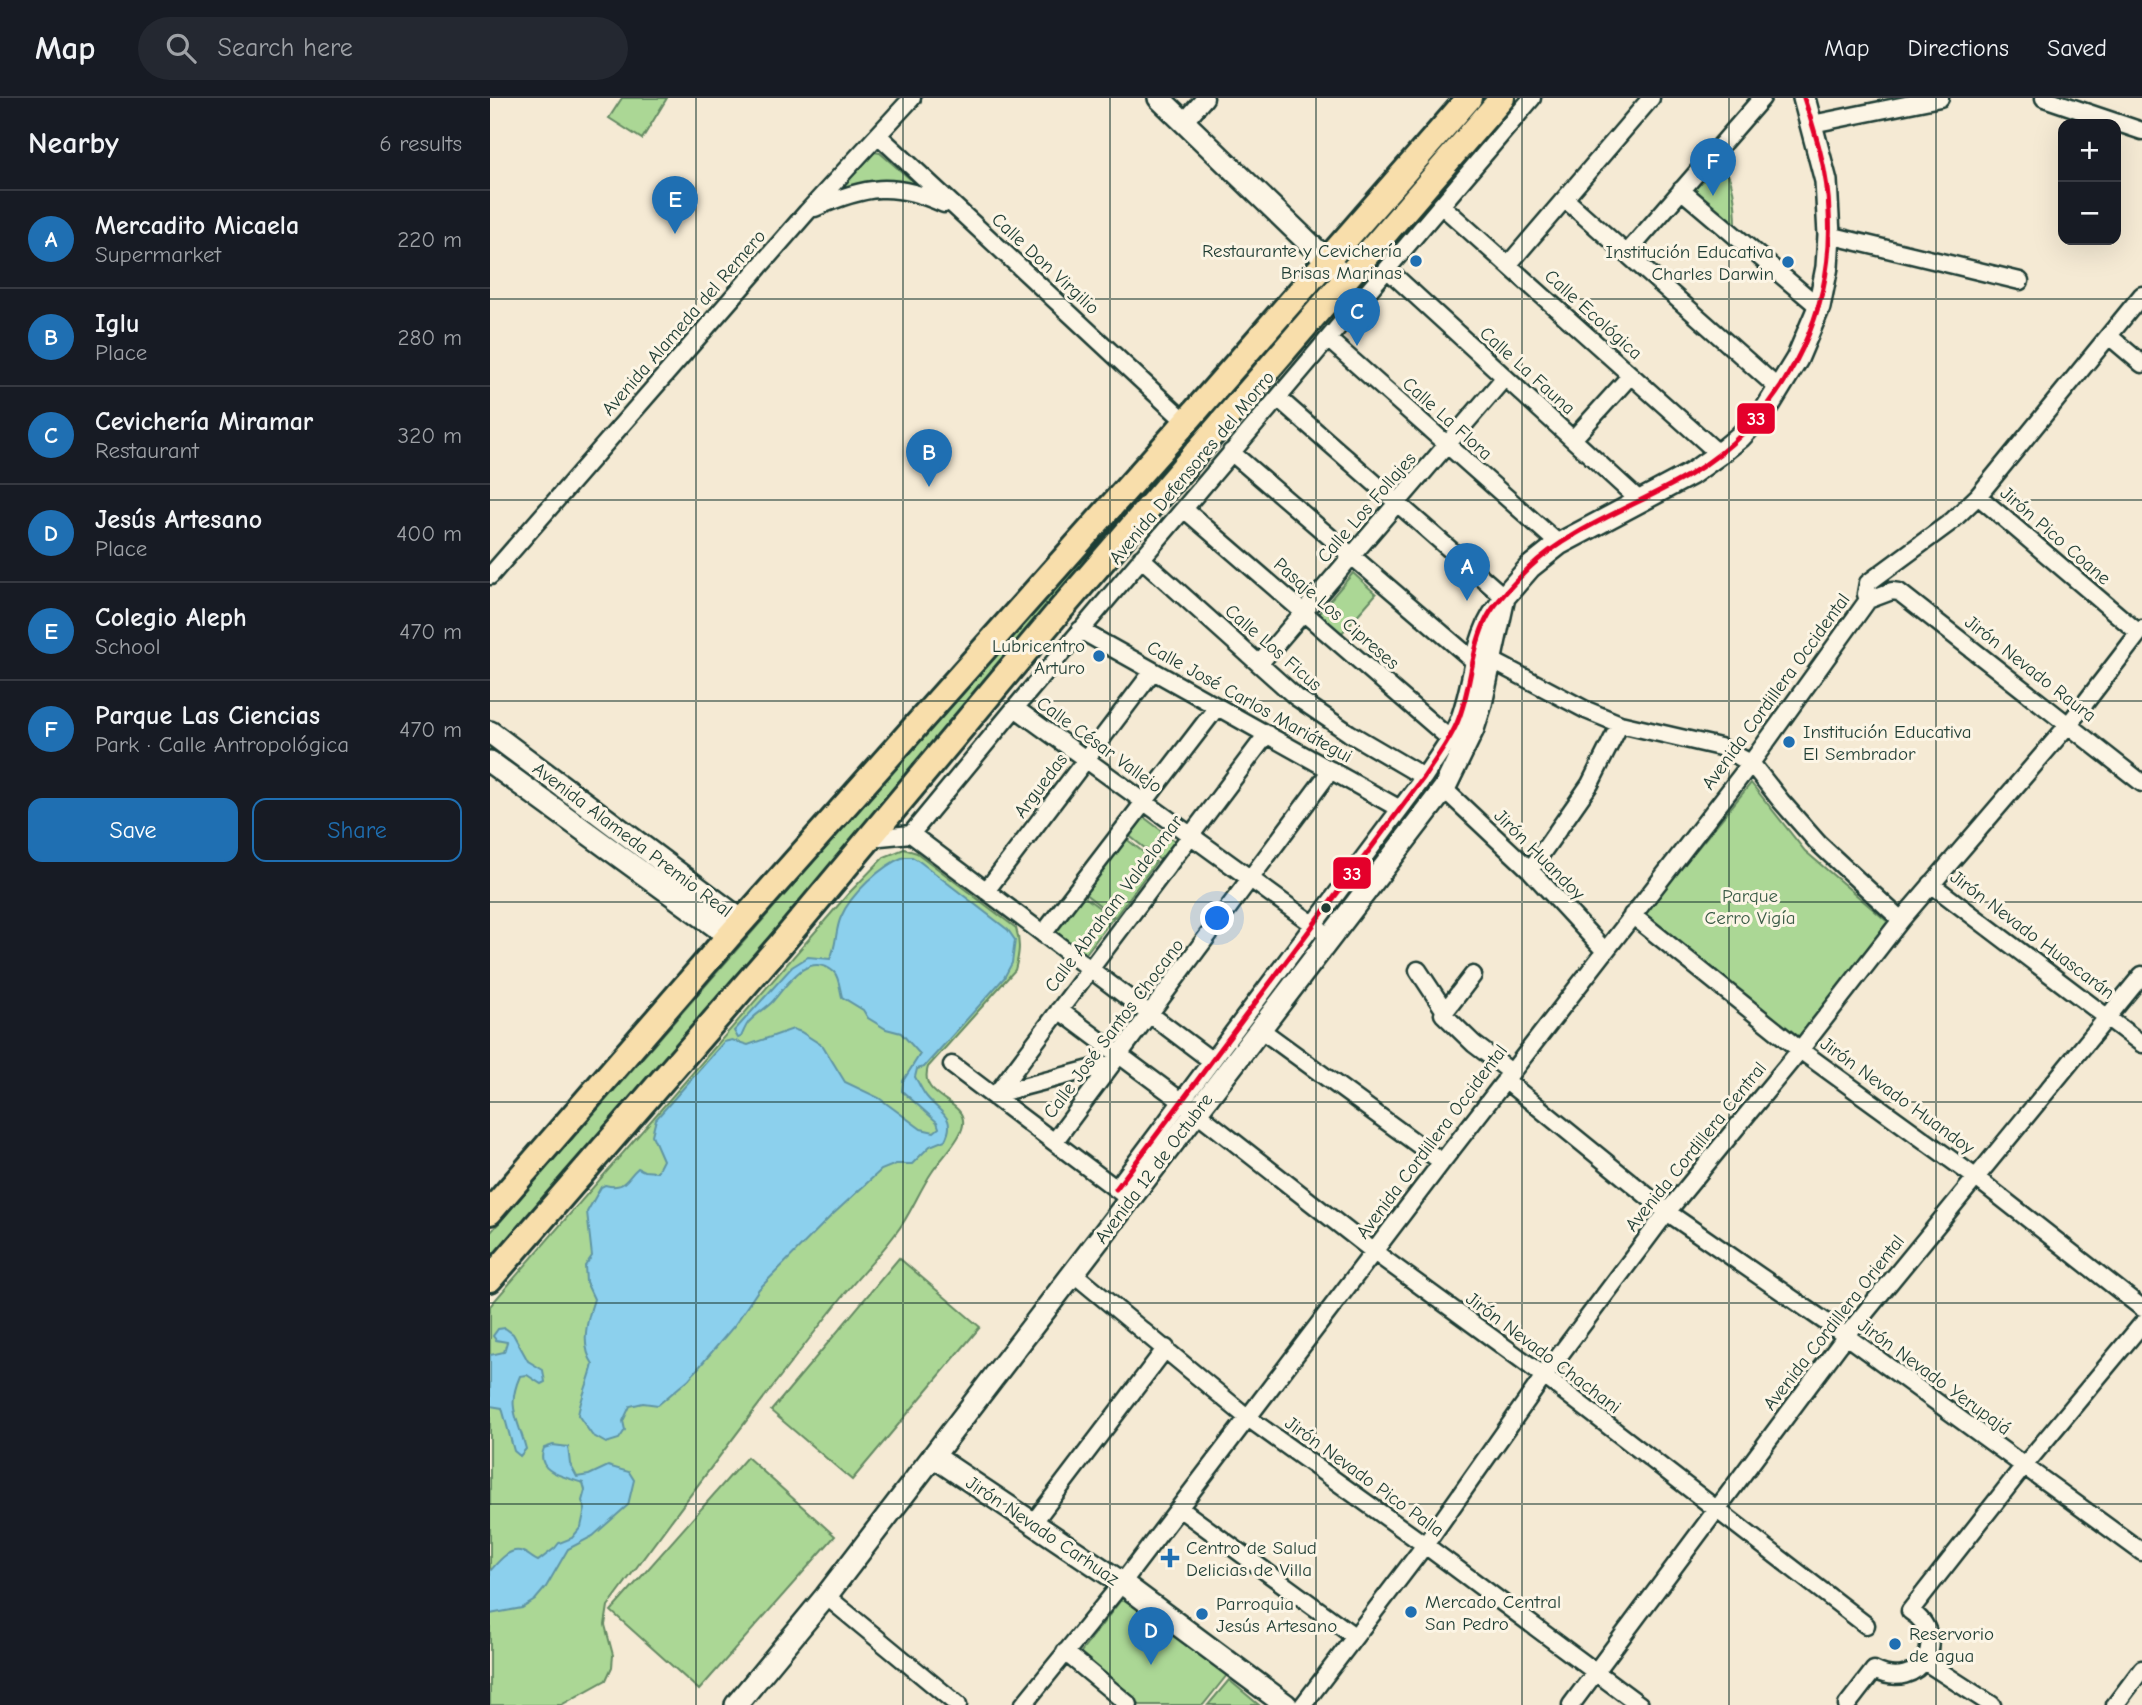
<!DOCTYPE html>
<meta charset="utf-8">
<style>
body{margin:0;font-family:"Comic Neue",sans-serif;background:#242831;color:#f1f3f6}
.controls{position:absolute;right:21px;top:21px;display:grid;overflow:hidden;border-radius:14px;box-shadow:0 7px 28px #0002}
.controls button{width:63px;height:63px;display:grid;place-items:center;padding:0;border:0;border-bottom:2px solid #363941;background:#171b24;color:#f1f3f6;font:35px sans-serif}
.you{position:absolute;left:728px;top:821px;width:24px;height:24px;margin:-18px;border:5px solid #fff;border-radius:50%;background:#1a73e8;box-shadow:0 0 0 10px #1a73e833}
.badge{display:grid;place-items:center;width:46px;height:46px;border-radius:50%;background:#1f6fb2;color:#fff;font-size:23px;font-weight:700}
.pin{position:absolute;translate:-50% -58px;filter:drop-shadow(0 2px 4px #0008)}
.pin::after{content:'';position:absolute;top:37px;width:24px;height:21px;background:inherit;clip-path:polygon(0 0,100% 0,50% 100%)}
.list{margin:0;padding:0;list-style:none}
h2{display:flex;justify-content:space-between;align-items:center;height:91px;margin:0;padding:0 28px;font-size:30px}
h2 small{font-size:23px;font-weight:400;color:#9ea1a6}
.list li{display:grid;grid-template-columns:46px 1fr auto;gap:21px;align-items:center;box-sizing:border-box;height:98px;padding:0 28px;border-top:2px solid #363941}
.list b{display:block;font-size:26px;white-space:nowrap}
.list p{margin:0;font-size:23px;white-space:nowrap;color:#9ea1a6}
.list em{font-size:23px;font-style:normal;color:#9ea1a6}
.actions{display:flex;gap:14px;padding:21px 28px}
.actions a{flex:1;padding:16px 0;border:2px solid #1f6fb2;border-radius:14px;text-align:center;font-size:24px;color:#1f6fb2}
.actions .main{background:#1f6fb2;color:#fff}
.icon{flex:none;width:38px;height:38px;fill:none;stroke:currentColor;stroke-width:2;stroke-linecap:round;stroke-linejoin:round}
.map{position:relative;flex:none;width:1652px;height:1607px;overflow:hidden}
header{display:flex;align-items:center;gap:42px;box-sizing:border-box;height:98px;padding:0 35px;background:#171b24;border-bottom:2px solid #363941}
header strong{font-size:33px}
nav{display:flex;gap:38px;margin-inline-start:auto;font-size:24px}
.search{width:490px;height:63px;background:#242831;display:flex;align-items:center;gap:18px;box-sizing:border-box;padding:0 24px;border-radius:38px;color:#9ea1a6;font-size:26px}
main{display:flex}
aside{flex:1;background:#171b24}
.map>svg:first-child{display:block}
.green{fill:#abd795;stroke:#658a64;stroke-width:2}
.water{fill:#8cd0ed;stroke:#6095a3;stroke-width:2}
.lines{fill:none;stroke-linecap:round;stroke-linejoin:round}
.street-casing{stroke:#1f3d34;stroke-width:21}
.secondary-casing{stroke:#1f3d34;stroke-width:26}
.primary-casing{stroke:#1f3d34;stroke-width:30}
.street{stroke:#fcf5e5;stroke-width:16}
.secondary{stroke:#fcf5e5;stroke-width:21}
.primary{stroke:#f8deab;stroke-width:24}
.bus-1-casing{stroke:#fcf5e5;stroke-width:10}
.bus-1{stroke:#e4002b;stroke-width:5}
.grid{fill:none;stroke:#1f3d34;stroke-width:2;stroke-opacity:0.55}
.poi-dot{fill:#1f6fb2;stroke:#fcf5e5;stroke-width:2.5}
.bus-dot{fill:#1f3d34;stroke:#fcf5e5;stroke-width:2.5}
.labels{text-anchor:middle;stroke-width:6;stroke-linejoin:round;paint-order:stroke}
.poi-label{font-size:19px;fill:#1f3d34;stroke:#fcf5e5;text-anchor:start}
.street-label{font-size:19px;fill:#1f3d34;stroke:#fcf5e5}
.park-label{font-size:19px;fill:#3b5c47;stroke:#fcf5e5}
.line-badge{stroke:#fcf5e5;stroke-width:2.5}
.badge-label{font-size:19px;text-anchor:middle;font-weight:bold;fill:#fff}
</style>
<header>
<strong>Map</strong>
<div class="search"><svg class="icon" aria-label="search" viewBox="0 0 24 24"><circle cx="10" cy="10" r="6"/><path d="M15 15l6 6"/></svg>Search here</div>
<nav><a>Map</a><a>Directions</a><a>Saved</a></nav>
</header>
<main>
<aside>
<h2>Nearby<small>6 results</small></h2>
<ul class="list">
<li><span class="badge">A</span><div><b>Mercadito Micaela</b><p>Supermarket</p></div><em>220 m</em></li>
<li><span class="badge">B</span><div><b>Iglu</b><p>Place</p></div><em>280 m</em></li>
<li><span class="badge">C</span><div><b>Cevichería Miramar</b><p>Restaurant</p></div><em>320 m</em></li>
<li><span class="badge">D</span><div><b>Jesús Artesano</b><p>Place</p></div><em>400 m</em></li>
<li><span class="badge">E</span><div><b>Colegio Aleph</b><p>School</p></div><em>470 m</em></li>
<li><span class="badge">F</span><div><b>Parque Las Ciencias</b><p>Park · Calle Antropológica</p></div><em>470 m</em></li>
</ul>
<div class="actions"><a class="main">Save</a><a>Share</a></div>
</aside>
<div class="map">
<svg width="1652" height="1607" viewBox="0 0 1652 1607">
<rect width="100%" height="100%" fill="#f5ead4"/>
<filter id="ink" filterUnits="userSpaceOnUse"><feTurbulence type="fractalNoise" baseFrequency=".0143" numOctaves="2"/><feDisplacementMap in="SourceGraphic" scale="14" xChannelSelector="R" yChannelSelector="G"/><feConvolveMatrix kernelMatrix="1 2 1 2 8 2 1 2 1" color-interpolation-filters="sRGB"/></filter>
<g filter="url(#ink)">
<path class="green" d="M132,0H177L152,41L119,20Z
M384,54L390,55L427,87L408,85L336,98L378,56Z
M1229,59C1244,81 1246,104 1246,131L1200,91Z
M825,188L835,198L0,1164V1135Z
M863,475L886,496L851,536L828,516Z
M0,644L235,819L231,824L0,654Z
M1261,685L1315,753L1399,825L1306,944L1151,819Z
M651,717L685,743L670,762L637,736Z
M635,740L666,764L625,819L594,795Z
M414,751L427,755L526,830C531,846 529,857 525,872L438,969C427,1003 482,1001 472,1031C467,1046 451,1060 442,1074C431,1090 424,1108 413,1125C395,1153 369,1177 349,1203C270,1303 194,1405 118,1508L115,1527L123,1557L122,1569L116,1582L71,1607H0V1208L358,796L394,759Z
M592,797L623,820L594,858L564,835Z
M409,1160L490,1229L362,1382L281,1313Z
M257,1359L345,1438L209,1592L121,1513Z
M634,1498L737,1577L713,1607H649L588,1558Z
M739,1582L769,1607H718Z"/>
<path class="water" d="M414,759H422L429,763L518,832L525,842L522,865L514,880L434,969L427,971L425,979C429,985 432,993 437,999C450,1015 467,1019 455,1042L440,1048L422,1066H406L391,1072L340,1119L269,1191L244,1228L199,1281L168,1307L153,1305L140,1308L133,1323L135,1332L129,1341L116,1345L102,1337L88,1317C91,1299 99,1284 103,1266C90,1247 97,1222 104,1201L96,1184L95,1168L102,1158L97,1114L111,1089L115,1087C136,1092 135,1081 148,1070L154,1073L167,1074L173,1062L162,1037L166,1021L234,944L242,942L258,947L303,931L311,934L333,948L355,984L389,1000L431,1031L444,1034L449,1030L447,1024L412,993L413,983L430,956L411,935L396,931L378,920L373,912L352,899C350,892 349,879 344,874C318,852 297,887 283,903C276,911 265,916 258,925C255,929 253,935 251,939L248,940L244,933L302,869L318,859L340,861C347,847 345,832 351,819C360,797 392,767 414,759Z
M15,1230L23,1236L38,1263L53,1272L55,1284L51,1286L37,1277L30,1278C16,1310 28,1320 36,1351L30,1358L24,1353L12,1310L0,1308V1257L14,1254L17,1244L6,1242L3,1238L8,1231Z
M63,1347L78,1349L80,1366L87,1379L99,1377L118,1368L139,1374L144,1382L138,1407L103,1438L78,1451L56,1489L45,1502L32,1510L0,1516V1473C8,1464 20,1448 33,1454C38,1456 43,1461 48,1463L65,1450L69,1445L82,1440L91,1429L95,1411L92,1403L95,1392L93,1385C76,1379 44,1375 54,1350Z"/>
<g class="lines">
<defs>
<path id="street" d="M1554,0L1652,33
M694,24L715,0
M1322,26L1450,0
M388,37L696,324
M1191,92L1329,209
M1075,101L1289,291
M951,107L1229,356
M325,110C375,88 404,83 454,106
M1339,137L1530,183
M1137,155L1272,0
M1018,167L1161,0
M897,171L1150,403
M1619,238L1652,266
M838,241L1069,446
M1083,341L1141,277
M741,354L984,563
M1488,398L1649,535
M694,411L967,647
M651,460L806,599L859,635L934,679
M0,478L317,114L422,0
M1378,502L1376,496L1378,485L1462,423L1488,398L1652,197
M590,532L910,711
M1001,562L1096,612L1130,626L1230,649L1261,665L1291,703L1328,745L1411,822
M770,565L1015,279
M525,610L831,832
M954,691L1040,772L1114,852
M421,736L722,963
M380,740L421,736L525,610L1042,0
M1040,772L1100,686L1130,626
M1441,786L1652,946
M496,793L663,573
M1142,817L1310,952L1485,1079L1652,1210
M553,836L727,609
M928,872L955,913
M983,877L953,916L984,946L1021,974
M569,912L706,1014L883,1153L1054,1278L1376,1527
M770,931L952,1064
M462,967L633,1096
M1015,982L1177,1114L1356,1238L1652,1454
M506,996L623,965
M504,999L777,636
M564,1044L841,672
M626,1091L934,679C945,661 960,644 968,624C985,582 981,534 1014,499L788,300
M583,1175L758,1320L935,1447L1150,1607
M689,1410L864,1538
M543,1425L676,1250
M336,1498L468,1607
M575,1554L639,1607
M1434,1563L1502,1607
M533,1607L632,1485L952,1064L1261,665L1378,502L1402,493L1409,494L1652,685
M813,1607L935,1447L1054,1278L1177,1114L1310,952L1411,822L1579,626L1652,531
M1081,1607L1356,1238L1652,877
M1357,1607L1384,1572C1430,1596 1462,1539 1420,1513L1533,1369L1652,1226
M1625,1607L1652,1571"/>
<path id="secondary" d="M669,0L849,174
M0,634L252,823
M0,664L239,838
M443,1358L632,1485L796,1607
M246,1607L336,1498L954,691L983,631L991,606L1014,499L1040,469L1069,446L1201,376L1229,356L1250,339L1277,310L1307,261L1329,209L1337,169L1339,137L1336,83L1314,0"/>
<path id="primary" d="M0,1114L239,838L696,324L979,0
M0,1181L290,847L565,518L1012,0"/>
</defs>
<use href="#street" class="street-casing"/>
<use href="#secondary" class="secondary-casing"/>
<use href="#primary" class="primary-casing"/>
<use href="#street" class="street"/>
<use href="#secondary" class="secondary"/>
<use href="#primary" class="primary"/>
<defs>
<path id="bus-1" d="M626,1091L934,679C945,662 959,644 967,625C982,591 980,551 998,518C1005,505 1028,481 1039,470C1079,431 1150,406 1199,377C1290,322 1345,219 1339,114C1338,75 1326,37 1314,0"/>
</defs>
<use href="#bus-1" class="bus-1-casing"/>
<use href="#bus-1" class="bus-1"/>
</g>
</g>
<path class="grid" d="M206,0V1607M413,0V1607M620,0V1607M826,0V1607M1032,0V1607M1239,0V1607M1446,0V1607M0,201H1652M0,402H1652M0,603H1652M0,804H1652M0,1004H1652M0,1205H1652M0,1406H1652"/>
<g class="poi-dot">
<circle cx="926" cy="163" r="7"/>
<circle cx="1298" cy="164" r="7"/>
<circle cx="609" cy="558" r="7"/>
<circle cx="1299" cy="644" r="7"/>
<path d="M676.5 1449.5h7v7h7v7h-7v7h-7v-7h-7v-7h7z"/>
<circle cx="921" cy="1514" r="7"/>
<circle cx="712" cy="1516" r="7"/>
<circle cx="1405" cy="1546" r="7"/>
</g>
<circle class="bus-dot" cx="836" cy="810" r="6"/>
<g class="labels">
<g class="poi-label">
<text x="912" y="159" text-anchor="end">Restaurante y Cevichería<tspan x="912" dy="22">Brisas Marinas</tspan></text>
<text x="1284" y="160" text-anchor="end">Institución Educativa<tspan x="1284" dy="22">Charles Darwin</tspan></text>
<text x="595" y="554" text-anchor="end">Lubricentro<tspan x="595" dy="22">Arturo</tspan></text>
<text x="1313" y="640">Institución Educativa<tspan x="1313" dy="22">El Sembrador</tspan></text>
<text x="696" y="1456">Centro de Salud<tspan x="696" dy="22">Delicias de Villa</tspan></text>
<text x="935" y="1510">Mercado Central<tspan x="935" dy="22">San Pedro</tspan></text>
<text x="726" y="1512">Parroquia<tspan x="726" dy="22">Jesús Artesano</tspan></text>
<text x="1419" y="1542">Reservorio<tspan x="1419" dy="22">de agua</tspan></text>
</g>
<g class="street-label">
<text transform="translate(556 165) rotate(43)" y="7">Calle Don Virgilio</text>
<text transform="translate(1104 216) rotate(42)" y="7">Calle Ecológica</text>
<text transform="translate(193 224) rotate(-49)" y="7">Avenida Alameda del Remero</text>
<text transform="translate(1038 272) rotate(42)" y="7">Calle La Fauna</text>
<text transform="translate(958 320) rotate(42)" y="7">Calle La Flora</text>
<text transform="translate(701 369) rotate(-50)" y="7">Avenida Defensores del Morro</text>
<text transform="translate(876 409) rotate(-49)" y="7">Calle Los Follajes</text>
<text transform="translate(1566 437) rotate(41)" y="7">Jirón Pico Coane</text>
<text transform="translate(847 515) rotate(41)" y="7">Pasaje Los Cipreses</text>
<text transform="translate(784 549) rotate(41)" y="7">Calle Los Ficus</text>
<text transform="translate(1541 570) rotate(38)" y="7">Jirón Nevado Raura</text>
<text transform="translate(1285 593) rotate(-54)" y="7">Avenida Cordillera Occidental</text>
<text transform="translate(760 603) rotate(29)" y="7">Calle José Carlos Mariátegui</text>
<text transform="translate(610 646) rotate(36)" y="7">Calle César Vallejo</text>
<text transform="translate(550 687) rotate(-53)" y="7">Arguedas</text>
<text transform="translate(143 741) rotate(37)" y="7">Avenida Alameda Premio Real</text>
<text transform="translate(1050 756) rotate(45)" y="7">Jirón Huandoy</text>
<text transform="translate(623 805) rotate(-53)" y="7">Calle Abraham Valdelomar</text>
<text transform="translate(1543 836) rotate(37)" y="7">Jirón Nevado Huascarán</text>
<text transform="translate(623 930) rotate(-53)" y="7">Calle José Santos Chocano</text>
<text transform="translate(1408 997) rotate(36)" y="7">Jirón Nevado Huandoy</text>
<text transform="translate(941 1043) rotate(-53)" y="7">Avenida Cordillera Occidental</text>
<text transform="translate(1205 1048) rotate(-51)" y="7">Avenida Cordillera Central</text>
<text transform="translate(663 1070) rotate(-53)" y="7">Avenida 12 de Octubre</text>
<text transform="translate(1343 1224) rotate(-52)" y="7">Avenida Cordillera Oriental</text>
<text transform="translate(1054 1254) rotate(37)" y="7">Jirón Nevado Chachani</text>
<text transform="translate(1445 1278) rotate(36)" y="7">Jirón Nevado Yerupajá</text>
<text transform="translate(875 1378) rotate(36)" y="7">Jirón Nevado Pico Palla</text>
<text transform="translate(553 1432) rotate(34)" y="7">Jirón Nevado Carhuaz</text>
</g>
<g class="park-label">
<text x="1260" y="804">Parque<tspan x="1260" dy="22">Cerro Vigía</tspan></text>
</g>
</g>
<g class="line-badge">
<rect x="1246" y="304" width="40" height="33" rx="7" fill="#e4002b"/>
<rect x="842" y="758" width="40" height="34" rx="7" fill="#e4002b"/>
</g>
<g class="badge-label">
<text x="1266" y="327">33</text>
<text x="862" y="782">33</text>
</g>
</svg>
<div class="controls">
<button>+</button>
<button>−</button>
</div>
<div class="you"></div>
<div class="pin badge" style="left:977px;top:503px">A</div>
<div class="pin badge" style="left:439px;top:389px">B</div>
<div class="pin badge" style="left:867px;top:248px">C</div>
<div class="pin badge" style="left:661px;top:1567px">D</div>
<div class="pin badge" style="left:185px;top:136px">E</div>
<div class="pin badge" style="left:1223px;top:98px">F</div>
</div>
</main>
